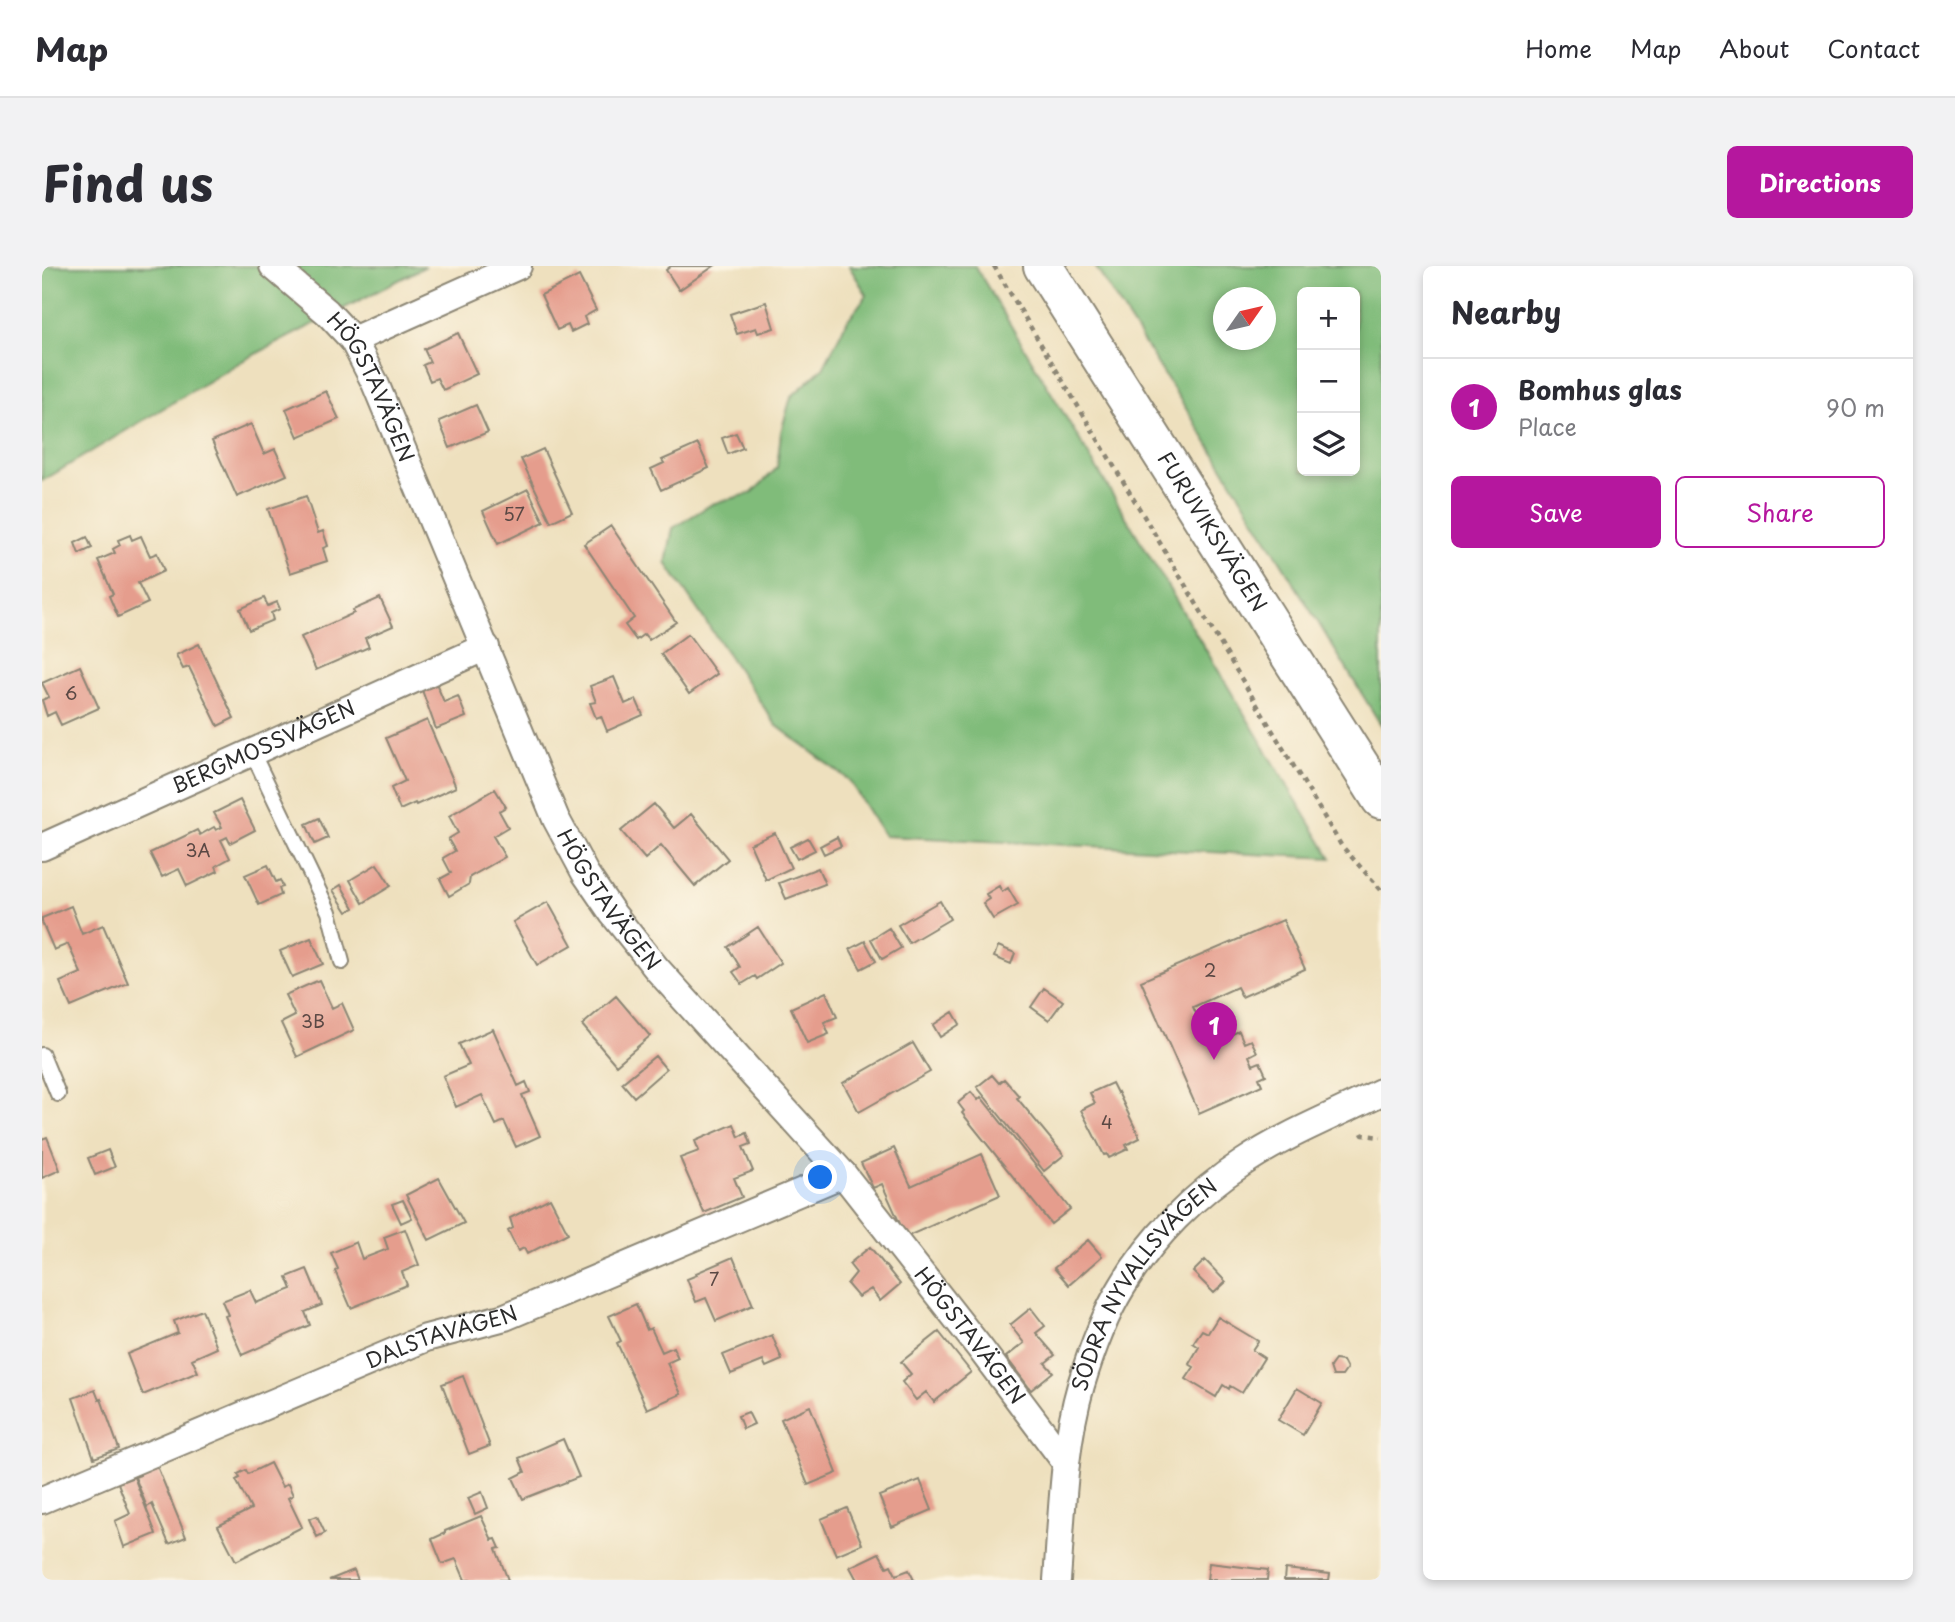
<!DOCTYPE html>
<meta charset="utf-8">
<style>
body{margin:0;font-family:"Playpen Sans",sans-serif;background:#f2f2f3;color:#2b2b33}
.controls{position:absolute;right:21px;top:21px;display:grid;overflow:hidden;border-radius:10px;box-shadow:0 4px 10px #0003}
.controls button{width:63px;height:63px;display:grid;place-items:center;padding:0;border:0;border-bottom:2px solid #e1e1e2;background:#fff;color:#2b2b33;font:35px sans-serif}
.compass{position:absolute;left:1171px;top:21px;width:63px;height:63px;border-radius:50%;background:#fff;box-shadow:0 4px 10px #0003;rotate:56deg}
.you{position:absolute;left:779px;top:912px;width:24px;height:24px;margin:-18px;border:5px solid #fff;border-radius:50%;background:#1a73e8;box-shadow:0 0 0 10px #1a73e833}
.badge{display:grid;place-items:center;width:46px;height:46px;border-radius:50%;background:#b5179e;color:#fff;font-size:23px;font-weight:700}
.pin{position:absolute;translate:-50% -58px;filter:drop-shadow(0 2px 4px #0008)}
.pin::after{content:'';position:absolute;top:37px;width:24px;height:21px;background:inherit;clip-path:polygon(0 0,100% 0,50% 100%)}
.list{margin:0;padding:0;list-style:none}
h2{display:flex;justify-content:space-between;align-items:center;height:91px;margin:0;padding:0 28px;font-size:30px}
h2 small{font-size:23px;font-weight:400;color:#7c7c81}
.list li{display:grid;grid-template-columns:46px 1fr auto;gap:21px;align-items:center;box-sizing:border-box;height:98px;padding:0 28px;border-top:2px solid #e1e1e2}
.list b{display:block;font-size:26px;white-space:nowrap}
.list p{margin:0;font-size:23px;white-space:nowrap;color:#7c7c81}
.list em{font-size:23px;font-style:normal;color:#7c7c81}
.actions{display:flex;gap:14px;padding:21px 28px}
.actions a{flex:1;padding:16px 0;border:2px solid #b5179e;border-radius:10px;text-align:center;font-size:24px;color:#b5179e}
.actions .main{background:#b5179e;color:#fff}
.icon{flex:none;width:38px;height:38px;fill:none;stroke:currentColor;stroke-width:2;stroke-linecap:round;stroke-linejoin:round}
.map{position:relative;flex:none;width:1339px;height:1314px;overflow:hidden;border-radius:10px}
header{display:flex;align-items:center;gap:42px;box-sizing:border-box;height:98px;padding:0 35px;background:#fff;border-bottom:2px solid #e1e1e2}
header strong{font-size:33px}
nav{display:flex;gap:38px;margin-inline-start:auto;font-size:24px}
.intro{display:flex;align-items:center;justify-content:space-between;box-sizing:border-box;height:168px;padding:0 42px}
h1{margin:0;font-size:49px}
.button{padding:18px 32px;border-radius:10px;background:#b5179e;color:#fff;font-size:24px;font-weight:700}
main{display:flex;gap:42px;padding:0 42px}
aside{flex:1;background:#fff;border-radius:10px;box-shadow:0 4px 10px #0003}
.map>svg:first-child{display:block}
.forest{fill:#80bc7a;stroke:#567452;stroke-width:2;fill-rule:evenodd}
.building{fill:#e59d8d}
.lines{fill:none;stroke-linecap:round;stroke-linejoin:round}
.lane-casing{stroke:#8c8674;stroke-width:18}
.street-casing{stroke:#8c8674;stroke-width:30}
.secondary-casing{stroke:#8c8674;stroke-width:42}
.path{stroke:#8c8674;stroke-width:4.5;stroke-dasharray:5 5;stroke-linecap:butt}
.lane{stroke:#fff;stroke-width:14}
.street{stroke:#fff;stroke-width:26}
.secondary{stroke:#fff;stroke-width:38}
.labels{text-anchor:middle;stroke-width:6;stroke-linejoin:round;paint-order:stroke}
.number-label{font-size:18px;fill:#5a4844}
.street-label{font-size:21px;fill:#2b2b2b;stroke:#fcf5e5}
</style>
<header>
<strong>Map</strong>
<nav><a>Home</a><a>Map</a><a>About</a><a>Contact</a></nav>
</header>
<div class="intro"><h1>Find us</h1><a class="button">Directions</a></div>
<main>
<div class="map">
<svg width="1339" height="1314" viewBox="0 0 1339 1314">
<rect width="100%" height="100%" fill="#fcf5e5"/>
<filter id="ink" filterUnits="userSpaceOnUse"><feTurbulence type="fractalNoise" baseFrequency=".0143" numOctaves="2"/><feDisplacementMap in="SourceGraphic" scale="14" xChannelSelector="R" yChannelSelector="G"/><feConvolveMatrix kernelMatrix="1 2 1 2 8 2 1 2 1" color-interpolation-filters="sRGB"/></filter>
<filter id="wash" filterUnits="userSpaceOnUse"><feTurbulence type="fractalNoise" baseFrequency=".00686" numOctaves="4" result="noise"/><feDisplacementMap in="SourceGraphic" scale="28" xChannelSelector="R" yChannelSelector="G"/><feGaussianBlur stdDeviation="1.57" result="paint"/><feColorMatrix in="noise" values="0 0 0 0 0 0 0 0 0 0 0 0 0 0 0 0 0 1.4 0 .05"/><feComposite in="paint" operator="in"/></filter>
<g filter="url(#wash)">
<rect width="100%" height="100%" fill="#eee0be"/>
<path class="forest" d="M0,0H384L200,95L0,215Z
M807,0H933L1289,592L842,570L807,514L734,459L624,297L631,262L670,238L710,227L735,202L739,166L749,131L781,102L805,55L825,29Z
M1053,0H1339V459L1164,174ZM1313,26V205H1260V26ZM1182,32H1224V74H1182Z"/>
<g id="blocks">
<path class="building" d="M629,0H672L637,24L624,4Z
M537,10L554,44L542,51L545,58L529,66L526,59L515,64L499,29Z
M724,36L732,62L716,67L714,62L695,68L688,48Z
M416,67L435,108L401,124L395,112L388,115L381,99L388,96L382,83Z
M284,125L297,153L256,171L244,143Z
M434,139L446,166L408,182L397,155Z
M209,158L222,188L233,183L245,209L195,231L170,175Z
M694,167L701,182L686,188L680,172Z
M656,178L667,202L619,224L609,203L622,197L620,194Z
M501,183L530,246L509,256L479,193Z
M486,223L502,256L456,278L441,245Z
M264,230L276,267L281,265L286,280L281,282L285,295L248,307L226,243Z
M569,260L634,356L607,374L602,368L594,374L583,359L592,352L542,278Z
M88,269L90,274L99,270L108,290L115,287L122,305L96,317L106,337L76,351L67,330L71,328L56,294L73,287L71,283L78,279L76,274Z
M45,271L50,282L37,288L33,277Z
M222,332L226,340L235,336L238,343L229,347L231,354L207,364L198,343Z
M338,332L351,360L323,372L327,381L274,404L259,371L312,347L311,344Z
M646,368L675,408L647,428L619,388Z
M157,378L192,452L176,460L147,401L141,403L134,389Z
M38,400L57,442L19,459L13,446L5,450L0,434L7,431L0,417Z
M572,411L583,438L594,433L601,449L565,465L559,450L554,452L548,437L554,436L548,420Z
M394,417L402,436L416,430L424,451L394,463L380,424Z
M385,454L414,521L374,539L373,537L358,544L349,522L363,515L344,472Z
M453,523L464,541L457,545L466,561L451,570L463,591L428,611L427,618L407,630L398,613L409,607L401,592L413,585L406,573L416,567L407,550Z
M198,534L213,564L188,577L185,571L179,574L188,592L174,600L176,605L145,620L137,603L120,611L108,587L155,564L158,569L172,561L174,564L180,561L172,547Z
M612,538L632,562L649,548L686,593L653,620L619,579L603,593L579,565Z
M277,552L286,572L273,578L264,558Z
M733,567L749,602L724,614L708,578Z
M795,571L799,580L782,588L778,580Z
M766,572L773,584L755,593L748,581Z
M335,598L349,620L321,637L308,614Z
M226,599L234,616L238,614L241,621L237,622L239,629L217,639L203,609Z
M776,602L783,618L744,633L737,617Z
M299,619L312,642L305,646L291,624Z
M957,620L960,626L966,622L976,639L951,653L941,637L947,633L944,628Z
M898,635L908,653L867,677L856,659Z
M506,636L530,679L495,699L471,656Z
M29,640L40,668L61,659L86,717L29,741L18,716L39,707L26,678L12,684L0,656V652Z
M1241,654L1263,703L1200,731L1195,721L1151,741L1168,778L1197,765L1202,777L1209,774L1215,786L1207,790L1211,799L1218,796L1224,809L1217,812L1220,819L1157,847L1099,715Z
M716,661L739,697L715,713L713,710L700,718L691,706L698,701L686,681Z
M847,662L859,682L840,693L829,673Z
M269,672L281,698L250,711L238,685Z
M823,675L834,695L819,703L808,683Z
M956,680L973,687L969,698L952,691Z
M277,714L290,742L300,737L312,764L255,791L239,757L253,750L243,729Z
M1002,722L1021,735L1007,754L989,741Z
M784,726L795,751L782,756L787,768L765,777L749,742Z
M574,730L608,770L574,799L540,759Z
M911,746L918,758L898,771L891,759Z
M451,763L476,820L484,816L488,826L480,829L498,870L474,881L462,855L454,859L440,829L414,841L401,810L427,799L417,778Z
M871,777L888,806L817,846L801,817Z
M613,790L624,803L592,831L580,817Z
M950,809L957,817L962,813L977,830L975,832L1022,889L1002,905L935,821Z
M1070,817L1075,827L1076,826L1098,872L1084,879L1086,883L1067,892L1065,888L1062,889L1039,844L1053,837L1048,827Z
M929,826L936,834L939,831L1028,943L1009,958L920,847L922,845L916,837Z
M692,858L697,871L705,867L709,878L701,881L711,905L692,912L700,931L662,947L638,892L657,885L653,875Z
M5,871L18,904L0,912V873Z
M852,882L869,920L940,888L958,929L864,971L840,918L831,922L819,897Z
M66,884L73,901L53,909L46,892Z
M397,912L422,957L387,974L364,929Z
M508,932L526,967L485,988L482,982L476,985L466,965L471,962L468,952Z
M361,934L370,952L359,957L350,938Z
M363,963L377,999L360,1006L365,1019L309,1042L293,1005L296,1003L289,987L314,976L320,993L346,983L342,971Z
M1046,974L1060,990L1027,1019L1012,1002Z
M828,981L858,1018L838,1035L829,1023L816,1031L805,1018L814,1007L807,998Z
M691,991L711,1039L674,1055L664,1032L654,1036L645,1013L655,1009L654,1007Z
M1163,994L1184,1016L1172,1027L1151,1006Z
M265,1003L280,1039L263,1046L268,1059L200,1089L183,1050L186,1049L180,1035L208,1024L214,1037L250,1023L245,1011Z
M594,1038L605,1064L609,1062L620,1086L631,1081L636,1092L625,1097L639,1128L605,1143L575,1077L579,1075L567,1050Z
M989,1042L1003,1060L994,1067L1013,1089L1003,1097L1011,1106L989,1124L964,1091L982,1077L968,1059Z
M160,1044L175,1082L150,1093L156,1106L101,1129L85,1088L136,1067L132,1055Z
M1176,1051L1216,1075L1210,1084L1222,1092L1200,1127L1188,1120L1187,1123L1181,1119L1174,1131L1144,1113L1152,1101L1147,1098L1157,1081L1151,1077L1160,1064L1166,1067Z
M897,1066L929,1106L892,1136L884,1126L874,1134L860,1116L869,1108L859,1096Z
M730,1069L740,1094L724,1101L721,1095L689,1108L681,1089Z
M1293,1094L1301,1095L1305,1103L1300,1110H1291L1288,1101Z
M421,1110L448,1180L427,1188L400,1118Z
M1255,1122L1280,1137L1261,1169L1236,1154Z
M53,1124L57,1134L59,1133L77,1183L52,1192L31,1132Z
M768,1140L795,1207L766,1219L739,1153Z
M706,1146L712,1158L701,1163L696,1150Z
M521,1173L537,1211L481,1233L471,1212L483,1206L477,1192Z
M228,1197L240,1221L246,1218L251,1229L246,1232L260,1261L194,1295L176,1260L209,1243L194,1214L198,1212L196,1208L204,1204L206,1208Z
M115,1200L144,1271L127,1278L110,1238L105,1241L93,1211L98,1209V1207Z
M92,1211L114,1268L82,1281L73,1255L88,1248L76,1217Z
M878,1214L890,1244L850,1261L837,1230Z
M440,1226L446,1242L433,1248L426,1232Z
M805,1242L820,1278L794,1289L779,1253Z
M275,1250L283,1267L275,1271L267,1253Z
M439,1250L450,1274L454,1273L458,1282L454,1283L466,1314H423L414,1293L400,1298L390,1273L403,1267V1265Z
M837,1287L845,1301L849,1299L854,1309L867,1304L872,1314H815L808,1301Z
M1167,1297L1226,1304L1225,1314H1165Z
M1243,1303L1288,1308L1287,1314H1242Z
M312,1304L316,1314H287Z"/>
</g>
</g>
<g filter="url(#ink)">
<use href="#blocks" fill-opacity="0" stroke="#8c8674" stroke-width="2"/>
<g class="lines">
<defs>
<path id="lane" d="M210,486L287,646L300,696
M0,789L16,828"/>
<g id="street">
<path id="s1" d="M231,0L285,46L311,74L333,117L514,553L543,607L571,648L615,703L801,908L937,1081L1024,1197"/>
<path d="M311,74L476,0"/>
<path id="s2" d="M0,581L444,381"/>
<path id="s3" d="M0,1234L384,1072L463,1051L801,908"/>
<path id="s4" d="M1015,1314C1020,1249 1021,1181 1039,1119C1049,1086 1062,1050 1080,1021C1109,972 1154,927 1202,896C1244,868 1293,849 1339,826"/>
</g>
<g id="secondary">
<path id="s5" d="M1001,0L1339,533"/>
</g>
</defs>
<use href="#lane" class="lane-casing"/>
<use href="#street" class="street-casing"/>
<use href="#secondary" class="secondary-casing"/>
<path class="path" d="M952,0L1299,579L1339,624
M1320,867L1321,869L1339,871"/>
<use href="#lane" class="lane"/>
<use href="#street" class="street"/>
<use href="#secondary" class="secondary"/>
</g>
</g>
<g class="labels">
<g class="number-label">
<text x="472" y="255">57</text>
<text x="29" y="434">6</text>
<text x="156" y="591">3A</text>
<text x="1168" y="711">2</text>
<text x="271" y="762">3B</text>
<text x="1065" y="863">4</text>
<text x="672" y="1020">7</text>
</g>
<g class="street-label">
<text dy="7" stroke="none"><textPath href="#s1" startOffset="159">HÖGSTAVÄGEN</textPath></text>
<text dy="7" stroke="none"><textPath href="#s5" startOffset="315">FURUVIKSVÄGEN</textPath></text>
<text dy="7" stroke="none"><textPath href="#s2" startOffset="243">BERGMOSSVÄGEN</textPath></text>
<text dy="7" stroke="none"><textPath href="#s1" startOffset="726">HÖGSTAVÄGEN</textPath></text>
<text dy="7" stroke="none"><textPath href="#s4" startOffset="317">SÖDRA NYVALLSVÄGEN</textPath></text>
<text dy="7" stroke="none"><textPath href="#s1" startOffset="1293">HÖGSTAVÄGEN</textPath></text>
<text dy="7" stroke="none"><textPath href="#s3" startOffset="432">DALSTAVÄGEN</textPath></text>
</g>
</g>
</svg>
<div class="controls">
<button>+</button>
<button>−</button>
<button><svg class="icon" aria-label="layers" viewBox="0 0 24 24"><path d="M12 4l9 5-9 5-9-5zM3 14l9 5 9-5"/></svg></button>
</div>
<svg class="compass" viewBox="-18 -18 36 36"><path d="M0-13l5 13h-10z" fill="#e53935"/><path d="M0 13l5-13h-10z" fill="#7c7c81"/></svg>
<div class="you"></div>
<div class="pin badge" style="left:1172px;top:794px">1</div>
</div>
<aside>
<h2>Nearby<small></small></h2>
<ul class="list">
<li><span class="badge">1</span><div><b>Bomhus glas</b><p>Place</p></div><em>90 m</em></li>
</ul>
<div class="actions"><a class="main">Save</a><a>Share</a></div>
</aside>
</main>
